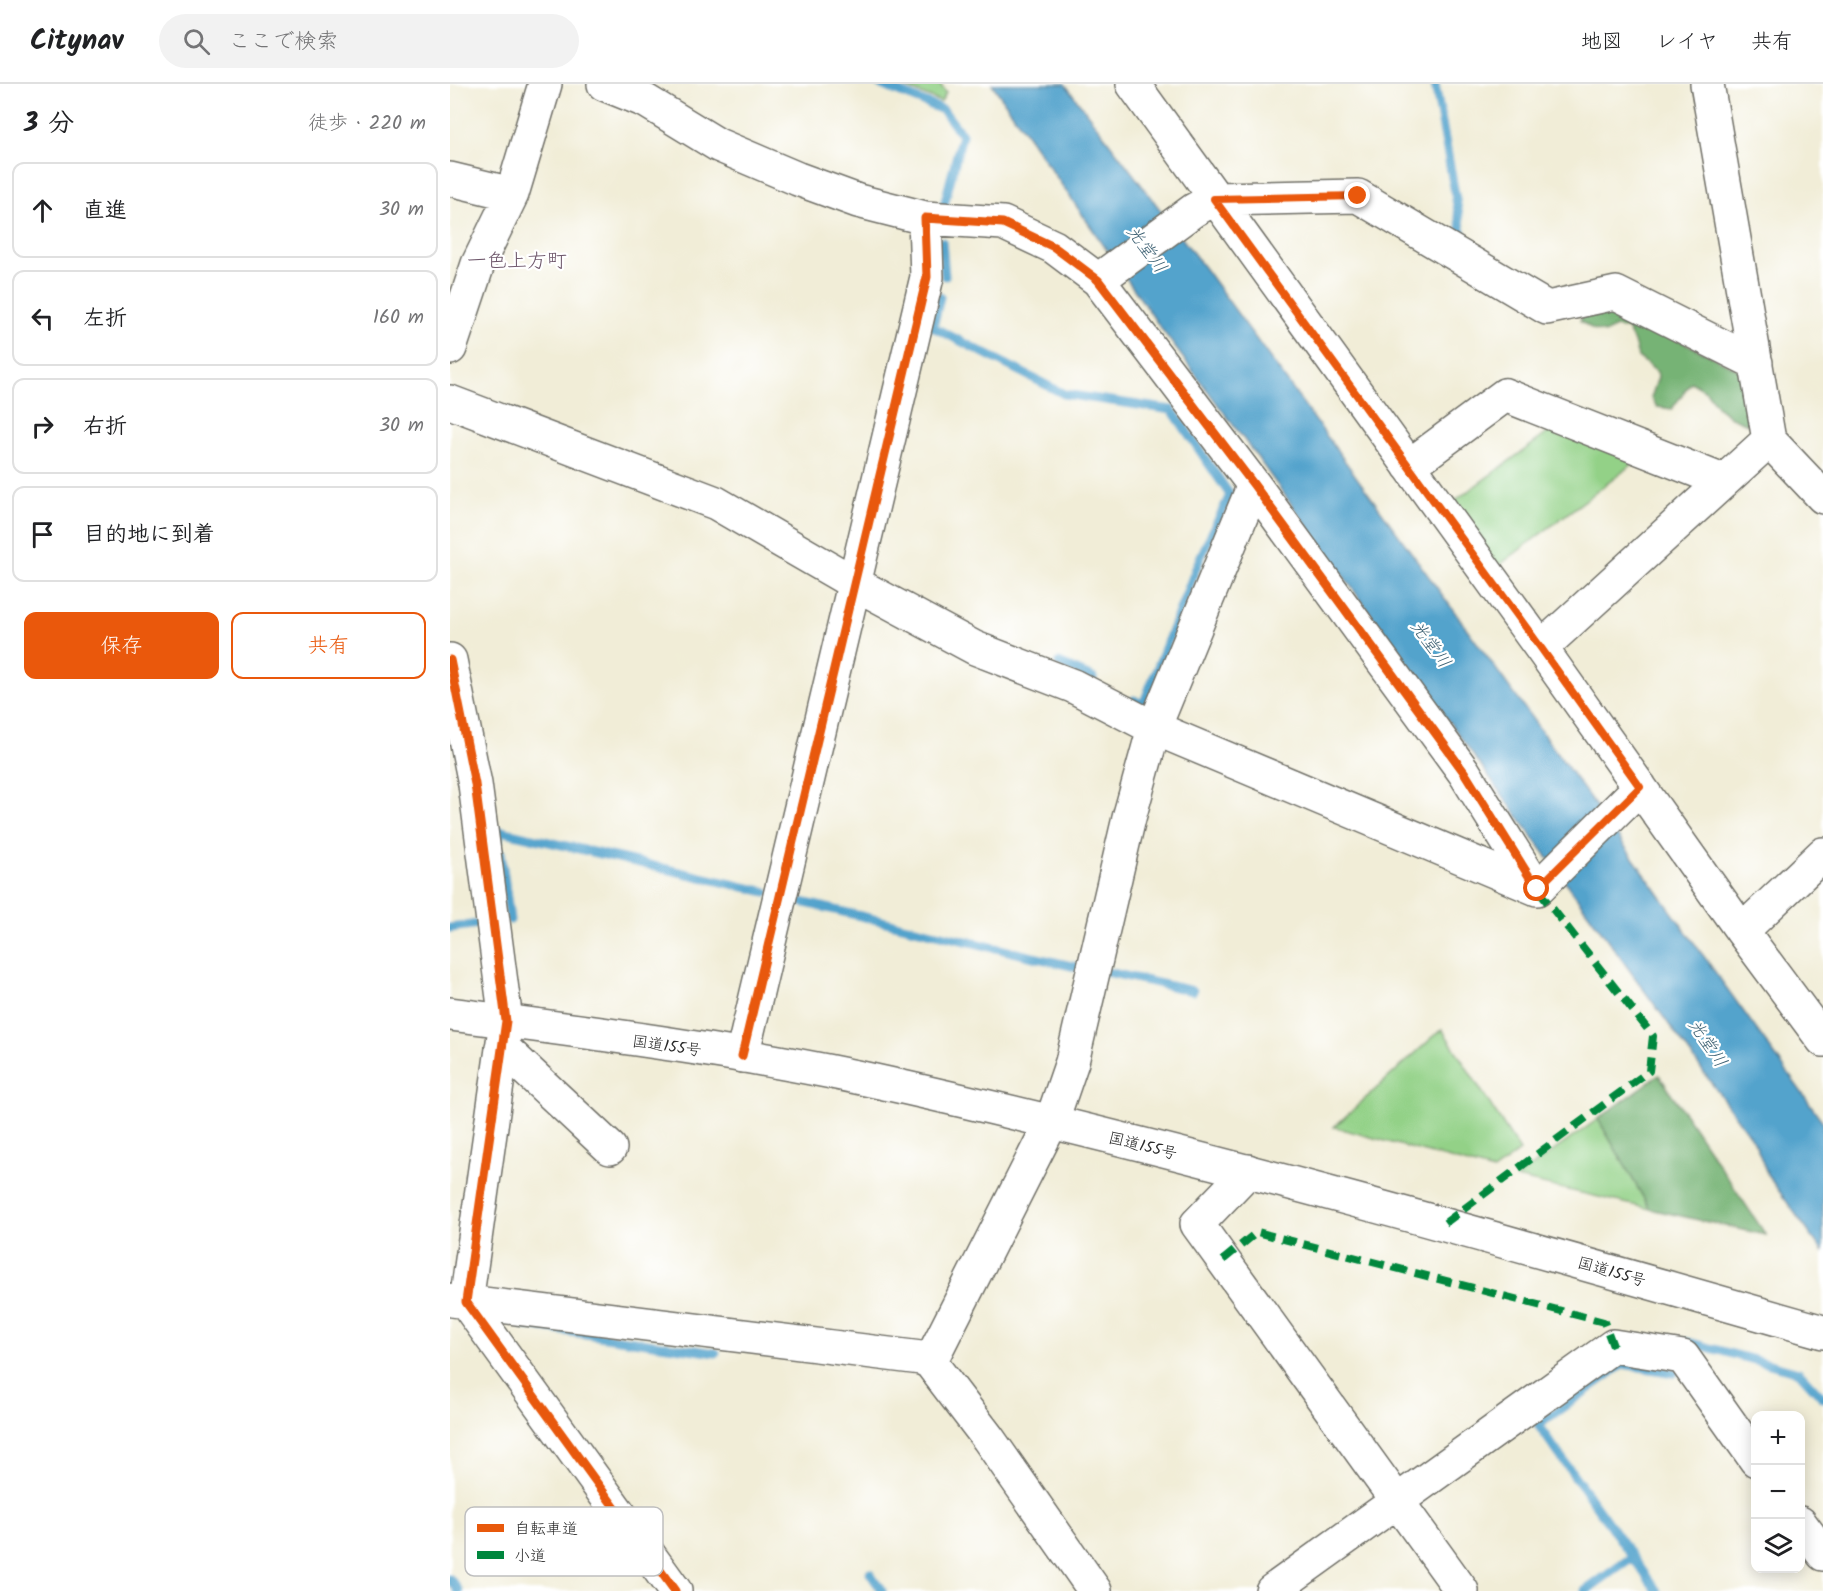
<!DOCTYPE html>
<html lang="ja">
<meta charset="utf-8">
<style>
body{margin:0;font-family:Kalam,"Klee One",sans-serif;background:#f2f2f2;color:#202124}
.controls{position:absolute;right:18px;bottom:18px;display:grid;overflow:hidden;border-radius:12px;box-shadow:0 3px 15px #0003}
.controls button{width:54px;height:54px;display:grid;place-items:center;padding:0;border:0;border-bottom:2px solid #e0e0e0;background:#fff;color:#202124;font:30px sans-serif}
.stop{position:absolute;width:18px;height:18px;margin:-14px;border:4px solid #ea580c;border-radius:50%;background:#fff}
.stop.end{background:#ea580c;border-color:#fff;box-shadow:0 2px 6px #0008}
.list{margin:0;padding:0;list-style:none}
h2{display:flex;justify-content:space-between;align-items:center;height:78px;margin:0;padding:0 24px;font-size:26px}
h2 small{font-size:20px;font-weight:400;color:#757577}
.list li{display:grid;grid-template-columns:39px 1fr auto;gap:18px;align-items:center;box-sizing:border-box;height:96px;margin:0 12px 12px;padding:0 12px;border:2px solid #e0e0e0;border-radius:12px}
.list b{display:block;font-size:22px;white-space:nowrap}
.list em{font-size:20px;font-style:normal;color:#757577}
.actions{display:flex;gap:12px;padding:18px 24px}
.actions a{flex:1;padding:14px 0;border:2px solid #ea580c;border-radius:12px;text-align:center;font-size:21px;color:#ea580c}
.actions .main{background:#ea580c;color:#fff}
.icon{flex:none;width:33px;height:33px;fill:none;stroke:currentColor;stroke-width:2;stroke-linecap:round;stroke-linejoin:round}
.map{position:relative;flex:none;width:1373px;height:1507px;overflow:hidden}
header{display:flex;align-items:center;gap:36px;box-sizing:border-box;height:84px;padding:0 30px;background:#fff;border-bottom:2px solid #e0e0e0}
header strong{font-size:28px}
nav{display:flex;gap:33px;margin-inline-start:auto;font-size:21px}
.search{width:420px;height:54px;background:#f2f2f2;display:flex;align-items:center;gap:15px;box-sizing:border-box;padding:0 21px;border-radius:33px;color:#757577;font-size:22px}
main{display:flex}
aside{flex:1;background:#fff}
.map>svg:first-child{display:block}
.green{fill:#93d187;stroke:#5f7e59;stroke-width:1.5}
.forest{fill:#76b374;stroke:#506f50;stroke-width:1.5}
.water{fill:#52a3cc;stroke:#3e677c;stroke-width:1.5}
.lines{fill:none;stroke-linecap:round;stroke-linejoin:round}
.stream{stroke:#52a3cc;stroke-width:9}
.minor-casing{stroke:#706f67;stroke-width:36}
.highway-casing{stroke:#706f67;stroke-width:36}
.minor{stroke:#fff;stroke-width:33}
.highway{stroke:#fff;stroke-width:33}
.quiet{stroke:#00873e;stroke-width:8;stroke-dasharray:15 8;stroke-linecap:butt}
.cycleway-casing{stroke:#fff;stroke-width:13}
.cycleway{stroke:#e8590c;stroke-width:9}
.route{stroke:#ea580c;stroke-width:8}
.labels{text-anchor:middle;stroke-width:4.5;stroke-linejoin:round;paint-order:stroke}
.street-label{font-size:16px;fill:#2b2b2b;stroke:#fff}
.water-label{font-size:18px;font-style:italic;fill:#3d6173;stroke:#fff}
.quarter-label{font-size:20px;fill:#6e576b;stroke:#fff}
.key{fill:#fff;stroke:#bfbfbf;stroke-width:1.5}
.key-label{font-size:16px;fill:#2b2b2b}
</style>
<header>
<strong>Citynav</strong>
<div class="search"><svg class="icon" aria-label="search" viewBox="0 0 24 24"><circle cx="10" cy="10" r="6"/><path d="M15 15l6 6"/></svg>ここで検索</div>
<nav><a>地図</a><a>レイヤ</a><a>共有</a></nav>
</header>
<main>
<aside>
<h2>3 分<small>徒歩 · 220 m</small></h2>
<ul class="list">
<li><svg class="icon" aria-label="ahead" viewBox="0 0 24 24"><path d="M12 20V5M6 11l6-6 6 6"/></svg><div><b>直進</b></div><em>30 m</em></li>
<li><svg class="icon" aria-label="left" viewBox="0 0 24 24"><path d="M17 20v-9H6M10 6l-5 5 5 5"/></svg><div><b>左折</b></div><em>160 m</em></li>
<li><svg class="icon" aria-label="right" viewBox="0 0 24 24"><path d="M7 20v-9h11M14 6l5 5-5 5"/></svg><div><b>右折</b></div><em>30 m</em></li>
<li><svg class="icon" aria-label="arrive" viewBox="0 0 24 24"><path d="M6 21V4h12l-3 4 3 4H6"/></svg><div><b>目的地に到着</b></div></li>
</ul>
<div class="actions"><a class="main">保存</a><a>共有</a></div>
</aside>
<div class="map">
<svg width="1373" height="1507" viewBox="0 0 1373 1507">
<rect width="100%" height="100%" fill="#fff"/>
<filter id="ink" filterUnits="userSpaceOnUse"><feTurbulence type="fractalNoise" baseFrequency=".0167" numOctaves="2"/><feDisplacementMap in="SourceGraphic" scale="12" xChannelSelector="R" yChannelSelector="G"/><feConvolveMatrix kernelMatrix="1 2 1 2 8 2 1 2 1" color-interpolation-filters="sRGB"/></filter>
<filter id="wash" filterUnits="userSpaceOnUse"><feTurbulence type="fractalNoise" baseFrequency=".008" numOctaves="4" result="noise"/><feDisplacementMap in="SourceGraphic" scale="24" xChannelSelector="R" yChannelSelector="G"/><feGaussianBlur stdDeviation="1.35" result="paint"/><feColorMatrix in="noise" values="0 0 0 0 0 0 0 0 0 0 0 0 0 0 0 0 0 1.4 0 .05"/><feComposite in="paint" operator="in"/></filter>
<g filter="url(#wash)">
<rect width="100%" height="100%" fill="#f1edd7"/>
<path class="green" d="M447,0H490L496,9L491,18Z
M1103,345L1187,377L1047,483L999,421Z
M992,945L1070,1067L1043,1087L884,1043Z
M1148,1035L1200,1125L1066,1094Z"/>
<path class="forest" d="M1163,223L1293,288L1302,334L1298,340L1279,332L1268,323L1256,307L1241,298L1222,325L1207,323L1201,314L1208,293L1207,288L1188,273L1184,258L1177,245L1165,243L1155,249L1144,246L1130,237L1133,229Z
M1209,991L1316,1151L1200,1125L1148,1035Z"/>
<path class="water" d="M542,0H615L756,186L1158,739L1373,1038V1168L1318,1092L1305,1059L807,373L710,243Z"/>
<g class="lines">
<path class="stream" d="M429,0L493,26L512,51L493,125
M985,0L1013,154
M492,158L495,192
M490,213L483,243L614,310L722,326L780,411L750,474L693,621L684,616
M609,579L643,594
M49,756L47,746L316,808
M51,769L60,836
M343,816L630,884
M0,844L29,840
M657,888L743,907
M73,1241L266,1269
M1238,1258L1349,1288L1373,1314
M420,1489L432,1507
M0,1495L9,1507
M1135,1507L1182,1473
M1207,1507L1088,1341L1173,1280L1224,1289"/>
</g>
</g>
<g filter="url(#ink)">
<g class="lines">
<defs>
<path id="minor" d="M154,0L196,17L268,61L348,95L408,117L475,134
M683,0L1091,564L1292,847L1373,956
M1257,0L1319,356L1373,413
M0,95L62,110
M648,196L744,126L764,115L908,112L1097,224L1166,209L1306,279
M0,264L28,180L62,110L95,0
M0,318L266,419L404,499L525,564L623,602L704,644L1087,805
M959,382L1055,311L1273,397
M1091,564L1319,356
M0,576L25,700L56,937L16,1218L225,1507
M1087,805L1190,703
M1292,847L1373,770
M52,963L160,1064
M292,972L477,193L475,134L553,139L604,163L648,196L804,401L1014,688L1087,805
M798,1087L747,1140L1012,1507
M2,1216L471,1274L480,1278L538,1354L645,1507
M480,1278L601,1039L622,978L679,734L704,644L804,401
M1350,1439L1373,1470
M822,1507L1163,1262L1233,1273L1306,1376"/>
<path id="highway" d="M0,930C150,949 301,969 448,1002C760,1072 1066,1160 1373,1248"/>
</defs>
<use href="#minor" class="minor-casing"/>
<use href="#highway" class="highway-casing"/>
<use href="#minor" class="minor"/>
<use href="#highway" class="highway"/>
<path class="quiet" d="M995,1139L1199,987L1203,952L1087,805
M773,1176L807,1148L1154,1238L1163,1262"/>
<defs>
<path id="cycleway" d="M0,576L25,700L56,937L16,1218L225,1507
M292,972L477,193L475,134L553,139L604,163L648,196L804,401L1014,688L1087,805"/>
</defs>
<use href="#cycleway" class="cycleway-casing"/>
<use href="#cycleway" class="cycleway"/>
</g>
</g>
<g class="lines" filter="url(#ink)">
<path class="route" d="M908,112L764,115L1091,564L1190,703L1087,805"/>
</g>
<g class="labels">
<g class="street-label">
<text transform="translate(217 961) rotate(8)" y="6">国道155号</text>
<text transform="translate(693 1061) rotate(14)" y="6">国道155号</text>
<text transform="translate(1162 1187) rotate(16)" y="6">国道155号</text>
</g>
<g class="water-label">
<text transform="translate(697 165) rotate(54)" y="6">光堂川</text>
<text transform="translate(981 560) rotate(54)" y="6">光堂川</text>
<text transform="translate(1258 959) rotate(56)" y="6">光堂川</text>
</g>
<g class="quarter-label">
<text x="67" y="183">一色上方町</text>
</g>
</g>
<rect x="15" y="1423" width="198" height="69" rx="9" class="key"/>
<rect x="27" y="1440" width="27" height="8" fill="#e8590c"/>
<rect x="27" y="1467" width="27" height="8" fill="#00873e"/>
<g class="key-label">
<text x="64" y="1450">自転車道</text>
<text x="64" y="1477">小道</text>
</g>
</svg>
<div class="controls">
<button>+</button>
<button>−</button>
<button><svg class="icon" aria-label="layers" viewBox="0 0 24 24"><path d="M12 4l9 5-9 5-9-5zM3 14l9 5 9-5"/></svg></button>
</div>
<div class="stop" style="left:1087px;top:805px"></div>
<div class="stop end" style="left:908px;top:112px"></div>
</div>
</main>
